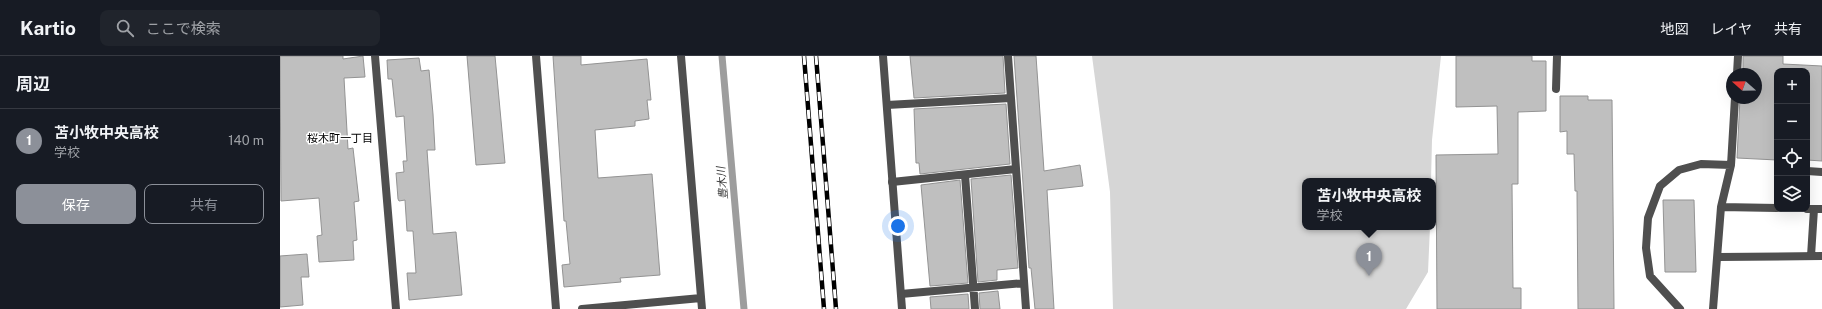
<!DOCTYPE html>
<html lang="ja">
<meta charset="utf-8">
<style>
body{margin:0;font-family:"Public Sans","Noto Sans JP",sans-serif;background:#20242c;color:#f1f3f6}
.controls{position:absolute;right:12px;top:12px;display:grid;overflow:hidden;border-radius:8px;box-shadow:0 4px 16px #0002}
.controls button{width:36px;height:36px;display:grid;place-items:center;padding:0;border:0;border-bottom:1px solid #363941;background:#171b24;color:#f1f3f6;font:20px sans-serif}
.compass{position:absolute;left:1446px;top:12px;width:36px;height:36px;border-radius:50%;background:#171b24;box-shadow:0 4px 16px #0002;rotate:290deg}
.you{position:absolute;left:618px;top:170px;width:14px;height:14px;margin:-10px;border:3px solid #fff;border-radius:50%;background:#1a73e8;box-shadow:0 0 0 6px #1a73e833}
.badge{display:grid;place-items:center;width:26px;height:26px;border-radius:50%;background:#8c9099;color:#fff;font-size:13px;font-weight:700}
.pin{position:absolute;translate:-50% -33px;filter:drop-shadow(0 1px 2px #0008)}
.pin::after{content:'';position:absolute;top:21px;width:14px;height:12px;background:inherit;clip-path:polygon(0 0,100% 0,50% 100%)}
.popup{position:absolute;left:1022px;top:122px;width:134px;height:52px;box-sizing:border-box;display:grid;place-content:center;border-radius:8px;background:#171b24;filter:drop-shadow(0 1px 3px #0005);font-size:13px;white-space:nowrap;color:#9ea1a6}
.popup b{font-size:15px;color:#f1f3f6}
.popup::after{content:'';position:absolute;left:50%;top:100%;margin-left:-8px;border:8px solid transparent;border-top-color:#171b24}
.list{margin:0;padding:0;list-style:none}
h2{display:flex;justify-content:space-between;align-items:center;height:52px;margin:0;padding:0 16px;font-size:17px}
h2 small{font-size:13px;font-weight:400;color:#9ea1a6}
.list li{display:grid;grid-template-columns:26px 1fr auto;gap:12px;align-items:center;box-sizing:border-box;height:64px;padding:0 16px;border-top:1px solid #363941}
.list b{display:block;font-size:15px;white-space:nowrap}
.list p{margin:0;font-size:13px;white-space:nowrap;color:#9ea1a6}
.list em{font-size:13px;font-style:normal;color:#9ea1a6}
.actions{display:flex;gap:8px;padding:12px 16px}
.actions a{flex:1;padding:9px 0;border:1px solid #8c9099;border-radius:8px;text-align:center;font-size:14px;color:#8c9099}
.actions .main{background:#8c9099;color:#fff}
.icon{flex:none;width:22px;height:22px;fill:none;stroke:currentColor;stroke-width:2;stroke-linecap:round;stroke-linejoin:round}
.map{position:relative;flex:none;width:1542px;height:253px;overflow:hidden}
header{display:flex;align-items:center;gap:24px;box-sizing:border-box;height:56px;padding:0 20px;background:#171b24;border-bottom:1px solid #363941}
header strong{font-size:19px}
nav{display:flex;gap:22px;margin-inline-start:auto;font-size:14px}
.search{width:280px;height:36px;background:#20242c;display:flex;align-items:center;gap:10px;box-sizing:border-box;padding:0 14px;border-radius:8px;color:#9ea1a6;font-size:15px}
main{display:flex}
aside{flex:1;background:#171b24}
.map>svg:first-child{display:block}
.green{fill:#d6d6d6}
.lines{fill:none;stroke-linecap:round;stroke-linejoin:round}
.stream{stroke:#9d9d9d;stroke-width:7}
.building{fill:#bfbfbf;stroke:#939393}
.service{stroke:#4f4f4f;stroke-width:8}
.minor{stroke:#4f4f4f;stroke-width:8}
.rail-casing{stroke:#000;stroke-width:4.5}
.rail{stroke:#fff;stroke-width:3;stroke-dasharray:9;stroke-linecap:butt}
.labels{text-anchor:middle;stroke-width:3;stroke-linejoin:round;paint-order:stroke}
.neighbourhood-label{font-size:11px;fill:#000;stroke:#fff}
.water-label{font-size:11px;font-style:italic;fill:#3e3e3e;stroke:#fff}
</style>
<header>
<strong>Kartio</strong>
<div class="search"><svg class="icon" aria-label="search" viewBox="0 0 24 24"><circle cx="10" cy="10" r="6"/><path d="M15 15l6 6"/></svg>ここで検索</div>
<nav><a>地図</a><a>レイヤ</a><a>共有</a></nav>
</header>
<main>
<aside>
<h2>周辺<small></small></h2>
<ul class="list">
<li><span class="badge">1</span><div><b>苫小牧中央高校</b><p>学校</p></div><em>140 m</em></li>
</ul>
<div class="actions"><a class="main">保存</a><a>共有</a></div>
</aside>
<div class="map">
<svg width="1542" height="253" viewBox="0 0 1542 253">
<rect width="100%" height="100%" fill="#fff"/>
<path class="green" d="M812,0H1161L1152,84L1151,125H1025V171H1150L1148,216L1126,253H833L830,136Z"/>
<g class="lines">
<path class="stream" d="M442,0L464,253"/>
</g>
<path class="building" d="M0,0H63V3L83,0L85,21L64,22L68,93L73,92L79,145L74,146L77,184L73,185L74,204L39,206L37,180L42,179L39,142L1,145Z
M187,0H215L225,107L196,109Z
M273,0H301V9L367,3L371,44H367L369,63L355,65V70L315,74L318,122L372,118L380,219L340,222L341,226L284,231L282,209L290,208L286,165H284Z
M630,0H723L725,37L634,42Z
M734,0H756L764,115L800,109L803,130L767,134L774,253H755L751,212H749Z
M1176,0H1252V5H1266V55L1238,56V128H1232L1233,232H1241V253H1157L1156,99L1218,98L1217,50L1176,51Z
M1463,0H1503V8L1542,10V105L1527,104V15H1497V104L1457,102L1460,42H1476V18H1463Z
M139,2L141,15L149,14L153,58L155,94H147L153,178L176,176L182,239L129,244L127,217H136L133,175H127L125,144L119,145L118,143L116,117L124,116L123,105H127L124,60L116,61L112,23H108L107,4Z
M1280,40H1308V44H1332L1334,253H1298L1297,135H1295L1294,98H1287V75L1280,76Z
M726,48L730,108L640,118L639,107H636L634,53Z
M731,119L738,212L717,214V224L698,226L691,123Z
M680,124L688,227L650,230L641,129Z
M1383,144H1414L1416,216H1385Z
M27,198L29,221H21L23,249L0,251V200Z
M718,235L720,253H700L699,237Z
M688,238L689,253H651L650,241Z"/>
<g class="lines">
<path class="service" d="M728,0L746,253
M1457,18L1458,0
M1276,33L1277,0
M607,49L731,42
M1527,115L1542,116
M685,119L695,253
M612,126L736,113
M1441,151L1497,152
M1527,153H1542
M1531,200L1534,153
M1438,201L1542,200
M621,238L744,227
M1400,253L1370,220L1366,192L1368,162L1380,130L1399,114L1421,108L1451,109
M1433,253L1441,151L1451,109L1455,42"/>
<path class="minor" d="M95,0L116,253
M256,0L276,253
M401,0L422,253
M603,0L622,253
M302,253L421,242"/>
<defs>
<path id="rail" d="M524,0L544,253
M536,0L556,253"/>
</defs>
<use href="#rail" class="rail-casing"/>
<use href="#rail" class="rail"/>
</g>
<g class="labels">
<g class="neighbourhood-label">
<text x="60" y="86">桜木町一丁目</text>
</g>
<g class="water-label">
<text transform="translate(442 127) rotate(-95)" y="4">豊木川</text>
</g>
</g>
</svg>
<div class="controls">
<button>+</button>
<button>−</button>
<button><svg class="icon" aria-label="locate" viewBox="0 0 24 24"><circle cx="12" cy="12" r="6"/><path d="M12 2v4M12 18v4M2 12h4M18 12h4"/></svg></button>
<button><svg class="icon" aria-label="layers" viewBox="0 0 24 24"><path d="M12 4l9 5-9 5-9-5zM3 14l9 5 9-5"/></svg></button>
</div>
<svg class="compass" viewBox="-18 -18 36 36"><path d="M0-13l5 13h-10z" fill="#e53935"/><path d="M0 13l5-13h-10z" fill="#9ea1a6"/></svg>
<div class="you"></div>
<div class="pin badge" style="left:1089px;top:220px">1</div>
<div class="popup"><b>苫小牧中央高校</b>学校</div>
</div>
</main>
